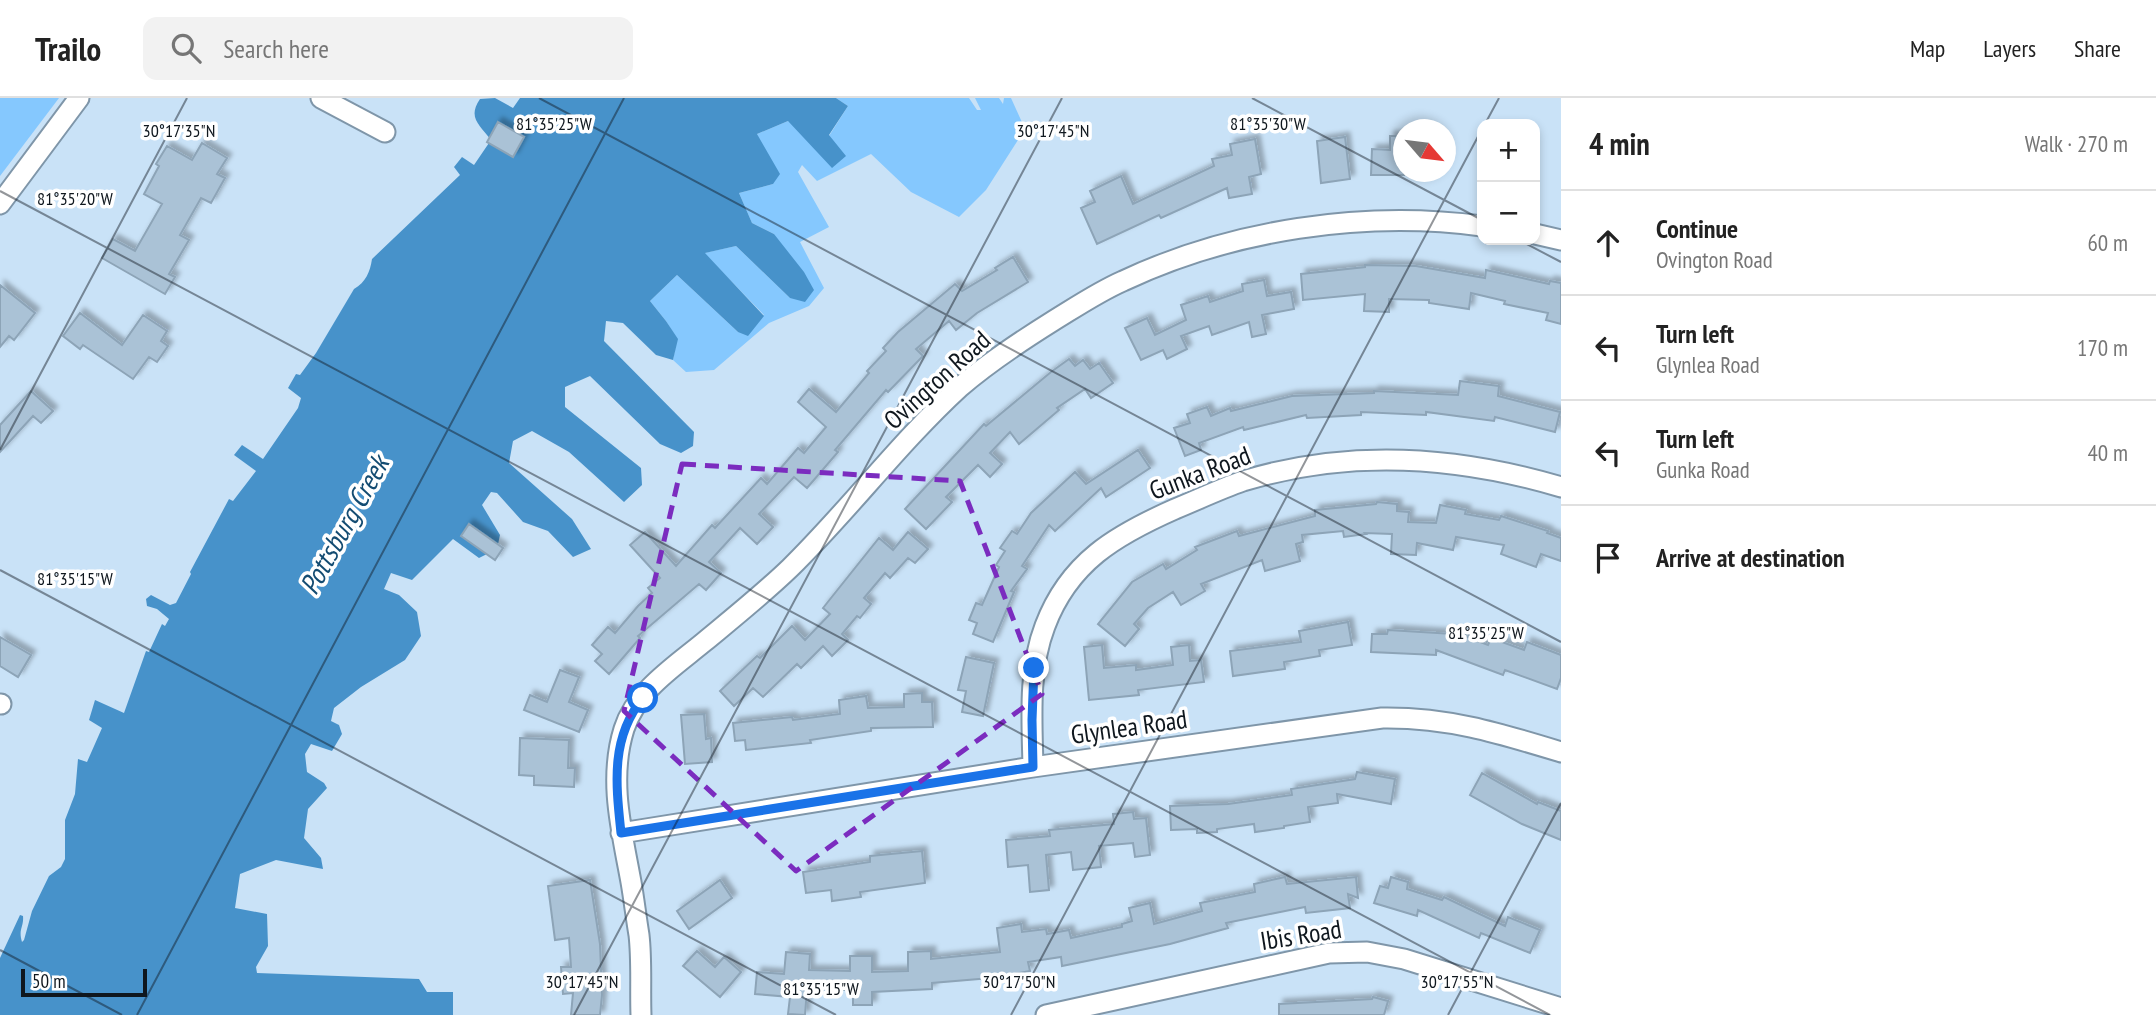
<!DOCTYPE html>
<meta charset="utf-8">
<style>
body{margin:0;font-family:"PT Sans Narrow",sans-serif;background:#f2f2f2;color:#222}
.controls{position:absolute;right:21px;top:21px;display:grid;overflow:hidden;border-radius:14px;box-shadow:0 4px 10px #0003}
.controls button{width:63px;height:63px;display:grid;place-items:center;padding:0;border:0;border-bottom:2px solid #e0e0e0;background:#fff;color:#222;font:35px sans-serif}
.compass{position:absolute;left:1393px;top:21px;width:63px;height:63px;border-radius:50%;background:#fff;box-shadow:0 4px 10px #0003;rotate:118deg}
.scale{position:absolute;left:21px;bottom:18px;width:126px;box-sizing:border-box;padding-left:7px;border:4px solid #0f171e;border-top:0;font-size:19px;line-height:24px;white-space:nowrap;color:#0f171e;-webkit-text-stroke:5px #fff;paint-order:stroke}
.stop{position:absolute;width:21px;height:21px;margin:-16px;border:5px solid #1a73e8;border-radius:50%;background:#fff}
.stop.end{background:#1a73e8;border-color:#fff;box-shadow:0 2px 7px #0008}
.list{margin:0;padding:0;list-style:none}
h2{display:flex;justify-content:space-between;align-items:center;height:91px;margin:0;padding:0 28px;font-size:30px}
h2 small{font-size:23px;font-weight:400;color:#767676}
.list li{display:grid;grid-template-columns:46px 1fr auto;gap:21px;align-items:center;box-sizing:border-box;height:105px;padding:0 28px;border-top:2px solid #e0e0e0}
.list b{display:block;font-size:26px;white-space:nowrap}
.list p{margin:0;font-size:23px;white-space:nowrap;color:#767676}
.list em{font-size:23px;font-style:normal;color:#767676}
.icon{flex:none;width:38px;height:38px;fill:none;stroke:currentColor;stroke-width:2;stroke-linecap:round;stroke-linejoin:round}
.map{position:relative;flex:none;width:1561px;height:917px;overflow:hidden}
header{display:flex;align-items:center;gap:42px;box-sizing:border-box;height:98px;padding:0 35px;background:#fff;border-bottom:2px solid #e0e0e0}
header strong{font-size:33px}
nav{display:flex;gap:38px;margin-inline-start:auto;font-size:24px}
.search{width:490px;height:63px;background:#f2f2f2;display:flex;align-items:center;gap:18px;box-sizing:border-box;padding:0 24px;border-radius:14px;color:#767676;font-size:26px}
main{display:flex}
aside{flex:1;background:#fff}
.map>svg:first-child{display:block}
.green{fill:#85c8fe}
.water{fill:#4792ca}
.building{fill:#aac2d6;stroke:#8da4b7;stroke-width:2;filter:url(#shadow)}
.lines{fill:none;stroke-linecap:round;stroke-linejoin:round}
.street-casing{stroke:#7f96a9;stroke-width:23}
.street{stroke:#fff;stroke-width:19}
.route{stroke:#1a73e8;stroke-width:9}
.marked{fill:none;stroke:#7b2cbf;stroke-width:5;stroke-dasharray:14 9;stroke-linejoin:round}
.ticks{fill:none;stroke:#0f171e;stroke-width:2;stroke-opacity:0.45}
.labels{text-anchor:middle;stroke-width:7;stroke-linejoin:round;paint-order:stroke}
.street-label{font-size:26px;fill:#0f171e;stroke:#fff}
.water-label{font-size:28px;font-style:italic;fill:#144c72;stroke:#fff}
.ticks-label{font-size:18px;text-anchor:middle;fill:#0f171e;stroke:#fff;stroke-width:7;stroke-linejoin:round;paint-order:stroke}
</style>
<header>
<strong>Trailo</strong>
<div class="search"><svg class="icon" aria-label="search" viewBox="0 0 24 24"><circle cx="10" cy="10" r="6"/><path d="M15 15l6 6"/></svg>Search here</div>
<nav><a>Map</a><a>Layers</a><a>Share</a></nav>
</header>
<main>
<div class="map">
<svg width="1561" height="917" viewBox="0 0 1561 917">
<defs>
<filter id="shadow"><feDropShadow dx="4.5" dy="-4.5" stdDeviation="2" flood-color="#0004"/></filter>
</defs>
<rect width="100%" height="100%" fill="#c9e2f7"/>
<path class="green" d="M0,0H59L0,78Z
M836,0H969L977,12H981L975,0H999L1003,6L1004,0H1011L1025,31L986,92L959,119L911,94L871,56L817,83L802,67L798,74L829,129L800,144L824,190L809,208L769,225L714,272L686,274L673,262L677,241L666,223L650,203L677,177L738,234L764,217L704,155L736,148L790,200L774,136L752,125L739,95L773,86L757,36L788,23L829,38L848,8Z"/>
<path class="water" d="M495,0L513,10L520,0H836L848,8L829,37L846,58L832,70L788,23L757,36L780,76L773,86L739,95L752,125L774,136L804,174L814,192L805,204L790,200L736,148L705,155L764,218L748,238L738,234L677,177L650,203L666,223L678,241L673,262L656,257L623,225L606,223L604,243L694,334L693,348L681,355L660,346L590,278L565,289V309L641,370L642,387L624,404L569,354L532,333L513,343L509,365L572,421L591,451L573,459L548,433L523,424L497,395L491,394L482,407L500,437L497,451L479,460L453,441L412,482L391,475L384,491L399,497L417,514L421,538L405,562L361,589L334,610L331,623L339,627L342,636L332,653L311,646L305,656L307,674L324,685L327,690L308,711L304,740L321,760L323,771L276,762L240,776L235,810L267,816L268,848L256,869L257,875L419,881L427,894H453V917H0V860L20,817L23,818C24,829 18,831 22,844L24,842L32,813L49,778L61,769L65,761V722L75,696L78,661L87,664L102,630L89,622L95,602L124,615L146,553L149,554L162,526L165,528L169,521L157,511L147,508L146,501L151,497L170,507L176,505L191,476L190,474L229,401L233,403L256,373L234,357L242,347L263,361L298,310L301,300L288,290L296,276L300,277L316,255L354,191C366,184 370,174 372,161L460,77L454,69L462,59L474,67L491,42C480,27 467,20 480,1Z"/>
<path class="building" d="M498,24L524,39L513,59L487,44Z
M1390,38H1404V77H1371L1372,51L1390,52Z
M1345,39L1350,81L1321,85L1317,43Z
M1255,41L1261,76L1249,79L1252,96L1229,100L1227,90L1161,120L1159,117L1097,146L1081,110L1095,104L1090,93L1121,78L1133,106L1214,68L1212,61L1232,57L1230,46Z
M202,45L227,60L217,76L225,80L211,105L201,100L180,137L189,142L169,176L175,179L165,196L102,160L113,141L135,153L162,106L144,96L159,68L156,66L167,48L192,62Z
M1013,159L1028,184L977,215L956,232L949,223L916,251L923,258L888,294L886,292L835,352L838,354L807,390L794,379L759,416L773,429L757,446L740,430L709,464L721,475L706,492L699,486L638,538L640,540L609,576L595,563L602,556L592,547L608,529L615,535L638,508L652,495L648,490L660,480L630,447L645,434L676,468L712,427L715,430L761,380L767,386L798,350L804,355L826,329L798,304L809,291L836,314L869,275L867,273L886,253L883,250L898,234L955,186L962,193L997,172L995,170Z
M1365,167L1416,168L1485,180L1486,172L1549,186L1550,183L1561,185V226L1546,222L1548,215L1504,206L1505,203L1471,195L1469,211L1429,205V202L1389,201V214L1364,213L1365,196L1303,202L1301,176L1365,169Z
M1264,182L1267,198L1291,194L1294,211L1262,217L1266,236L1252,239L1249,224L1212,237L1209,228L1181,238L1187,251L1167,261L1163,252L1141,262L1125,230L1147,220L1155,237L1186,222L1181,207L1208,198L1210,204L1243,193L1242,186Z
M0,187L35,215L14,242L9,238L0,249Z
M80,215L122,247L143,217L167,233L161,243L168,248L157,264L149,259L133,281L83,247L80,251L63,238Z
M1069,261L1075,268L1083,262L1090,271L1099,265L1113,285L1091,300L1085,291L1057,310L1059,312L1019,346L1010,334L990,355L1002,366L990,379L978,367L946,399L952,404L926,431L905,411L984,326L986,328L1051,274Z
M1460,283L1499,288L1498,298L1560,314L1555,334L1495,319L1494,323L1426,314V317L1361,314V317L1307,320L1306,317L1244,332L1243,329L1199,345L1201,352L1185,358L1174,330L1190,325L1187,316L1207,309L1211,318L1230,310L1231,313L1292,298L1374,295V293L1458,297Z
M31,293L53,313L41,325L33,318L0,354V327Z
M1138,352L1150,370L1106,399L1101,390L1055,433L1049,427L1022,468L1027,471L1011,493L1014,494L993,544L973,536L977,525L969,522L976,505L982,507L999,469L996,467L1005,453L1000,450L1012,433L1017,436L1031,415L1075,374L1086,386Z
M1377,404L1397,406V413L1409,414L1408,424L1436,425L1440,407L1466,412L1465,416L1499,422L1501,418L1548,433L1547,435L1561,440V463L1541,456L1536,469L1501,456L1504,447L1456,439L1453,452L1417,445L1416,457L1391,456L1392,436L1365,435L1366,436L1344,439L1343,433L1302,437L1303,444L1296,446L1300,463L1265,473L1262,462L1201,486L1205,493L1181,507L1173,494L1148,510L1134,526L1139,531L1125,548L1098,526L1132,484L1163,466L1166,471L1197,452L1195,449L1237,433L1239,438L1315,418V412L1376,406Z
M469,426L503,450L495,462L461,438Z
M908,434L928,451L915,465L908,460L890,480L885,475L864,500L871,506L860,520L857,518L842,536L848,542L832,558L823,548L801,570L797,566L763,599L753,590L734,608L720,593L757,558L760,560L792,528L805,542L830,516L823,510L879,440L893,452Z
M1348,524L1352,547L1319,552L1320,558L1284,564L1285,571L1233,578L1230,553L1301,544L1299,533Z
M1388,532L1453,536L1454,534L1488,547L1491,540L1524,552L1527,544L1561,557V580L1557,591L1505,572L1503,577L1436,552V557L1371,554L1372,536H1387Z
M0,539L31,557L18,579L0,568Z
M1102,547L1104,570L1136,567V572L1173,567L1171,549L1189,547L1190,563L1201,562L1204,584L1138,592L1139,597L1089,602L1084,549Z
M966,559L994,565L983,618L962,614L966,593L958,592Z
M560,572L579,579L569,604L588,612L579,634L524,612L530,597L547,604Z
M922,595V604H932L933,629L871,630V633L810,642L811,645L746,652L745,642L735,643L733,625L792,619L793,622L840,616L839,602L866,598L868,610L904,609V596Z
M704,616L706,641L711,640L712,664L685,666L681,617Z
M520,640L569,642L568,670H575L574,689L534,687V678L519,677Z
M1357,674L1395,681L1391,706L1337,696L1338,705L1308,709L1310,724L1284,728V730L1255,734L1254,726L1217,731V734L1197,735V731L1171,732L1170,708L1228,706L1292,697L1291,691L1355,681Z
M1482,675L1537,706L1538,704L1561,713V742L1522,726L1470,697Z
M1133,714L1134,721L1146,720L1150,757L1135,759L1133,745L1099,748L1101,769L1073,772L1071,754L1046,757L1049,792L1030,794L1028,767L1008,769L1006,742L1050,738L1049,732L1114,726L1113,716Z
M922,753L925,785L860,794L861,799L832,803L831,792L806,795L803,774L870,764V758Z
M1285,779L1287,786L1356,779L1358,800L1348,796L1350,810L1306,815L1305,809L1226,825L1228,830L1170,846L1062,868L1061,859L1028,864L1030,873L991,880L932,885V891L872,894V907H853V892L807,891L805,917L788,916L790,899L755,896L757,874L784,876L786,854L810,856L809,872L850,873V858H872V874L908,873V854L931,853V861L1000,854L997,830L1021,826L1022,834L1046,831L1047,836L1069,832L1071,840L1122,829V826L1132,823L1129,810L1150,805L1154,826L1202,813L1200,805L1255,794L1254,786Z
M1391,779L1408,784L1407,791L1442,802L1444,799L1505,828L1508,819L1540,832L1530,855L1481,835L1479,840L1418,812L1417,818L1374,805L1380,788L1388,790Z
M590,782L600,846L602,897L600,917H571L573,895L563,896L561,869H571L569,840L555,842L548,788Z
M720,782L732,800L689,831L677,813Z
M697,853L715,869L724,859L741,874L720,899L683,868Z
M1373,899L1388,903L1384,917H1279V906L1372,901Z"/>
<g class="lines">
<defs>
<path id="street" d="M321,0L385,34
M0,106L79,0
M1535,136L1561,142
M0,606H1
M1033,669C1032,622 1028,572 1045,528C1069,464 1116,437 1175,411C1197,402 1220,391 1243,383C1348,351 1457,358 1561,389
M621,735L1033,669L1382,620C1448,619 1499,635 1561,654
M641,917C640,891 642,863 639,837C636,819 634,801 631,784C622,734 608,682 624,631C636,593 675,568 704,544C733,520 763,496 790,470C849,412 899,345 960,289C989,264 1021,243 1053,223C1076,209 1098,194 1123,183C1231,132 1363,112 1482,128
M1046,917L1329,855L1367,854L1404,861L1561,910"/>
</defs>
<use href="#street" class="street-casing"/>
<use href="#street" class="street"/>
</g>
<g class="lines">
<path class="route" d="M643,600C610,640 616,687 621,735L1033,669L1032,622L1034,570"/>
</g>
<path class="marked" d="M682,366L960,383L1042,596L796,773L624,613Z"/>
<path class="ticks" d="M539,0L1561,544M1252,0L1482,122M1485,26L1499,0M0,93L1550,917M1519,142L1561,164M0,352L187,0M0,472L836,917M0,852L122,917M137,917L624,0M574,917L1062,0M1011,917L1482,31M1448,917L1561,705"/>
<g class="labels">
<g class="street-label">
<text transform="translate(937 282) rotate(-42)" y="9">Ovington Road</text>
<text transform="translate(1200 375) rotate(-21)" y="9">Gunka Road</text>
<text transform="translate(1129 629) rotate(-8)" y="9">Glynlea Road</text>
<text transform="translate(1301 837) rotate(-9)" y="9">Ibis Road</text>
</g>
<g class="water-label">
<text transform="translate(344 427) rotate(-61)" y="10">Pottsburg Creek</text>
</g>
</g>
<g class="ticks-label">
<text x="554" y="32">81°35'25"W</text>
<text x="1268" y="32">81°35'30"W</text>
<text x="179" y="39">30°17'35"N</text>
<text x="1053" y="39">30°17'45"N</text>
<text x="75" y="107">81°35'20"W</text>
<text x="75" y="487">81°35'15"W</text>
<text x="1486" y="541">81°35'25"W</text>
<text x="582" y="890">30°17'45"N</text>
<text x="1019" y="890">30°17'50"N</text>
<text x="1457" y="890">30°17'55"N</text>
<text x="821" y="897">81°35'15"W</text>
</g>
</svg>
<div class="controls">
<button>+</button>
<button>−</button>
</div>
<svg class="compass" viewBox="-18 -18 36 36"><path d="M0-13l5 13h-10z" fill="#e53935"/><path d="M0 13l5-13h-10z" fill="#767676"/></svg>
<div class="scale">50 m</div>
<div class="stop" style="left:643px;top:600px"></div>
<div class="stop end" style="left:1034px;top:570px"></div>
</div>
<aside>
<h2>4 min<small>Walk · 270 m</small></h2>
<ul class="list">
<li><svg class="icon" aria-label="ahead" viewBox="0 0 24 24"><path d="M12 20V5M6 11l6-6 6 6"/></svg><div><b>Continue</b><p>Ovington Road</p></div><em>60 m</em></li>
<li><svg class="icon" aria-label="left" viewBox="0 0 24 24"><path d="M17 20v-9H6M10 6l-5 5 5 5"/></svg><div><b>Turn left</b><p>Glynlea Road</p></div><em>170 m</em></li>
<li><svg class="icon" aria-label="left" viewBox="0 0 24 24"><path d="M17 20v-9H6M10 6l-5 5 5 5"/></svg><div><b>Turn left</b><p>Gunka Road</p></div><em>40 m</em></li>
<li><svg class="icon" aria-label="arrive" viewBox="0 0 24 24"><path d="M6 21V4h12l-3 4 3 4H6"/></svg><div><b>Arrive at destination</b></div></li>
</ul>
</aside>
</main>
